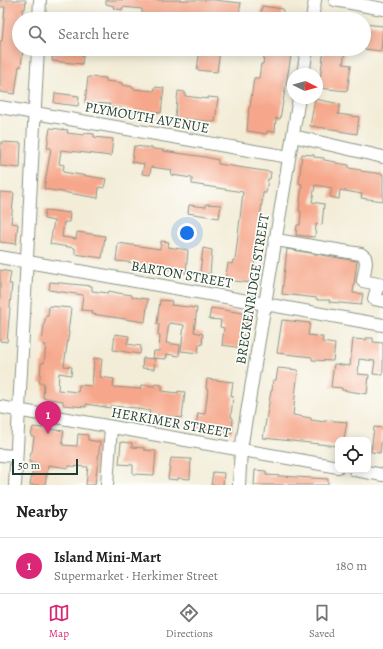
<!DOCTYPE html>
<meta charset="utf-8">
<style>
body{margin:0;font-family:Alegreya,serif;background:#f6f6f6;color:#222}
.controls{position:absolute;right:12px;bottom:12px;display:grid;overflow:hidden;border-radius:8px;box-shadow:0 2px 10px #0003}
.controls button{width:36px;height:36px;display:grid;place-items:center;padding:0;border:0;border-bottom:1px solid #e0e0e0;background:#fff;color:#222;font:20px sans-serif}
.compass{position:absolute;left:287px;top:68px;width:36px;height:36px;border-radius:50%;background:#fff;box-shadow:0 2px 10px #0003;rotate:95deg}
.scale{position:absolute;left:12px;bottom:10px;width:66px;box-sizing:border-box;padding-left:4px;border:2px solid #1f3d34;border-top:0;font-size:11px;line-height:14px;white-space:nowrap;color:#1f3d34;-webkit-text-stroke:3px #fdfcf7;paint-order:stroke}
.you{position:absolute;left:187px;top:233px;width:14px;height:14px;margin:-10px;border:3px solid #fff;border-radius:50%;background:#1a73e8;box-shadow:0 0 0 6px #1a73e833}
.badge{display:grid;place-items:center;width:26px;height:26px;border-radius:50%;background:#db2777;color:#fff;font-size:13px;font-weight:700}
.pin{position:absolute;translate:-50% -33px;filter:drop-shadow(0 1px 2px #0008)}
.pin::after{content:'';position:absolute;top:21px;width:14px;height:12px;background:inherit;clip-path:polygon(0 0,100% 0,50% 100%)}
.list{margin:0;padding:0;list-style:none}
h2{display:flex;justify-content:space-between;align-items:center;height:52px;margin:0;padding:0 16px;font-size:17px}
h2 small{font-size:13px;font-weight:400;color:#767676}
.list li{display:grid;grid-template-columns:26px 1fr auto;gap:12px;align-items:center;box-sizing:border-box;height:56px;padding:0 16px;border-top:1px solid #e0e0e0}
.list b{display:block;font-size:15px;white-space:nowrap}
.list p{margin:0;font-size:13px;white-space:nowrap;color:#767676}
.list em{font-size:13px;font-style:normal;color:#767676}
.icon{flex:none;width:22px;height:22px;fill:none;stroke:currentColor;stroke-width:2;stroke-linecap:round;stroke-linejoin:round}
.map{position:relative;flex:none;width:383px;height:485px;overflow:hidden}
.search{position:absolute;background:#fff;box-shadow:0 2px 10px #0003;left:12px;right:12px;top:12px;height:44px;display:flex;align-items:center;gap:10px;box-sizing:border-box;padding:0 14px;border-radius:22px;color:#767676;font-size:15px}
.sheet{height:108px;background:#fff}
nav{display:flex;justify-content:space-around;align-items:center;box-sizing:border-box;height:56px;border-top:1px solid #e0e0e0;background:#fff;font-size:11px;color:#767676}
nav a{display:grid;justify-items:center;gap:2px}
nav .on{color:#db2777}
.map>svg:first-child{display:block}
.building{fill:#f6a78b}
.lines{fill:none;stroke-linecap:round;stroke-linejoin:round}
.minor-casing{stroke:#899586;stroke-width:14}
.minor{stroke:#fff;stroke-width:12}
.labels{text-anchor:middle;stroke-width:3.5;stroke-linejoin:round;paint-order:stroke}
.street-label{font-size:14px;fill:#1f3d34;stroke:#fdfcf7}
</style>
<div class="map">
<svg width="383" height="485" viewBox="0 0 383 485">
<rect width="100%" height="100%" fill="#fdfcf7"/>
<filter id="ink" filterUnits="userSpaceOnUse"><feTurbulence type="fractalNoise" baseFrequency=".025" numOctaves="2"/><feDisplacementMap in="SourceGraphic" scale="8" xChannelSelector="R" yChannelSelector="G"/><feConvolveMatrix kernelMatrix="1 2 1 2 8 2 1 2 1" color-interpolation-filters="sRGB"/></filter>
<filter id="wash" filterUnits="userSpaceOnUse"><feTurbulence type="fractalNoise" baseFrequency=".012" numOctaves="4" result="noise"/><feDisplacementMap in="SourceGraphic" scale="16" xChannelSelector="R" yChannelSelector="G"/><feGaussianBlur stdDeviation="0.9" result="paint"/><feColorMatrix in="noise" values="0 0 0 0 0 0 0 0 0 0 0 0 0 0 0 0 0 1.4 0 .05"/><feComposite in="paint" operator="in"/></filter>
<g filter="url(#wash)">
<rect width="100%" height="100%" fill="#f3edd8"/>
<g id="blocks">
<path class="building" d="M0,0H26L25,9H23L21,19H19V49H23L21,67L19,66L15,94L0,92V41H2L5,7H0Z
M106,0H214L241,3L238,19H207L190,17V19H181V18L164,16L163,19L156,18V16L142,14V9L123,7L122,10L113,8L114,6L106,4Z
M262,6L283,9L282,19H260Z
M364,24L383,26L381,51L364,49Z
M53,49H84L82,64L52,61Z
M200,49L220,51L217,72L197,70Z
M265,49H289V56H291L280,119L276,118L275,132L267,131V134L247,131L249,107H250L254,78H259L261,64H263Z
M324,49L345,52L343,64L351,65L347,91L318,88L319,79H320Z
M88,77L106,78V81L122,83V85L133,87V89L154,91L155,87L164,88L161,113L146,111L145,113L134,112V110L109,107L110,104L85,103Z
M178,91L185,92V96L208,99V97L218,98L215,122L175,118Z
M55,93L79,96L78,106L54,103Z
M315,99L340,104L338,114L359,117L357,134L339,131V130L310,126Z
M50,128L68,130L67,133L84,135L85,133L94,134V137L113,139L111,156L61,150L59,164L64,165L63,172L106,179L104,188L99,187L98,198L44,189L51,148H47Z
M1,142L21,143L20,168L0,166Z
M134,146L153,148V149L163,150V151L205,157L218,160V164L271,172L270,179H268L266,193H263L259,229H260L259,237H258L252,283L225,280L228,263L232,264L233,260L235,261L243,192L192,184V178L171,175L172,170L151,167L150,175L142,174L144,164L132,162Z
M302,154L314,155V157L324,158V160L336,162V163L349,165V168L361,170V171L383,174V201L361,198L362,194L340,190L339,199L330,197L332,188L315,185L312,202L324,204L322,225L316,224L315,237L296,235L297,225H300L301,211H299L302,184L299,183Z
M0,192L14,193L11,223L18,224L16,244L0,242Z
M206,204L221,205L219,218L188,213L189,205L206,207Z
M45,210L70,213L69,222H64L62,237L76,239L77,232L105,236L102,258L75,254V248L50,244L54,221L44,219Z
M161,241L169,242L168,247L188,250L186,273L168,269V266L155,265L154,267L136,264L137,263L116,261L118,243L160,249Z
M203,248L212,250L210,274L200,273Z
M287,249L357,261L353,293L363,294L361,305L329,302L330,300H317V298L282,294Z
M0,270L11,272L9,284H12L7,342L0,341Z
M50,282L92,286V291L108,293L109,291L118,293L132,295V297L148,299L145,322L92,314L93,311L81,310L83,295L49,290Z
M160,300L172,301L171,305L197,308L194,332L203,334L202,345L199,344L198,353L181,351L184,325L169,323L166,343L180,345L179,356L167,354L166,359L153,358L154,351H159L160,335H158L159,324H157Z
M49,306L71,308L68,332H69L64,366L72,367L71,375L59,373L58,390L78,392L79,385L92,386L94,358L102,359L100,377L114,379L113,387L140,389L141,385L155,386V384L162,385V391L178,393V391L185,392L182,418L149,414L150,411L138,409V408L111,406V408L86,404V407L63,405V401L43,398L44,383H39L40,377L41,363H44L46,345L42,344L44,325L46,316H48Z
M211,308L249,314L248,323H245L242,348L222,345L224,328L220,327L221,320L209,319Z
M282,320L310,323L308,335L323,337L322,342L335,344L333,361L312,360V357L277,353Z
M115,334L129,336L127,344L141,346L140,354L113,350Z
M366,338H373V342L383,343V375L373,374L375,361L359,359L358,374L369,375L367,394L342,390V388L331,387L334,364L350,366L353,339L366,340Z
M143,358L155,359L154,369L142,368Z
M278,368L298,370L293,415L311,418V420L325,422V420L347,422L344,440H338V446L263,438L271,391H272L273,380H276Z
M207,379L233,382L231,396H233L231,417L233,418L232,433L196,427L198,413L205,414L208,389H206Z
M33,427L64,431L62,442L63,443V445L77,446L78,434L88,435V440L100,442L95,485H86L88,467L69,466L68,468L48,465L45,485H30L34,463L29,462L31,452H32L34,437L31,436Z
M374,427L383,428L380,453L371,452Z
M121,442L132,443V447L144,448V450L156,451L154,475L133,474V465L119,464Z
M171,458L191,459L190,479L178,478V480L168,479Z
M255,470L266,471V475L328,479V485H254Z
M213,472L224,473L223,485H211Z"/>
</g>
</g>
<g filter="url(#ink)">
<use href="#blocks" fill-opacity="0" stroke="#899586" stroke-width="1"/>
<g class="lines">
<defs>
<path id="minor" d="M335,0L383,9
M39,19L40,0
M312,19L315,0
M303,74L307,49
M0,107L289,157
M293,136L383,157
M276,240L361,254L365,257L366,263L363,281L383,285
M0,257L383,325
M378,284L374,299L383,301
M0,407L338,467
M0,455L16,456
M355,470L383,475
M15,485L38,49
M107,485L111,427
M239,485L241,449L299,98"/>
</defs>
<use href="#minor" class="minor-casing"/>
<use href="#minor" class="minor"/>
</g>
</g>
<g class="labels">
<g class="street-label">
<text transform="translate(147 117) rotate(10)" y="5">PLYMOUTH AVENUE</text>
<text transform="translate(182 274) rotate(10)" y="5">BARTON STREET</text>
<text transform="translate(252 289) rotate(-81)" y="5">BRECKENRIDGE STREET</text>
<text transform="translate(171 422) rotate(10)" y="5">HERKIMER STREET</text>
</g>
</g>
</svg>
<div class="controls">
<button><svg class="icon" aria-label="locate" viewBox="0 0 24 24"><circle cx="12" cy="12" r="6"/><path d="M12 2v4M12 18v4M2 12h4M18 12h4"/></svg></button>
</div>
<svg class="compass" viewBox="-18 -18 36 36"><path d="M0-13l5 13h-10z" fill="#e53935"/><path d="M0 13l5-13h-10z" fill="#767676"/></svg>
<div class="scale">50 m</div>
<div class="you"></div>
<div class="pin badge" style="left:48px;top:434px">1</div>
<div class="search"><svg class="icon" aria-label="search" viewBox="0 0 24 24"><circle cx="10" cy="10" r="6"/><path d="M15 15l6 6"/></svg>Search here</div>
</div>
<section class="sheet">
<h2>Nearby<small></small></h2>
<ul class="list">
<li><span class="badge">1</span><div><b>Island Mini-Mart</b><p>Supermarket · Herkimer Street</p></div><em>180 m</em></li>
</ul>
</section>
<nav>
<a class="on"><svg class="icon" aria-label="map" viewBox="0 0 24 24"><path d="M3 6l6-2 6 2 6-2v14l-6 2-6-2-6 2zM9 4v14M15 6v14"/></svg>Map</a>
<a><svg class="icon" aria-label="directions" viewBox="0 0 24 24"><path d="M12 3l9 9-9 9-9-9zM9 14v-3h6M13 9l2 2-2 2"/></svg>Directions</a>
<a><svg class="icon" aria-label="saved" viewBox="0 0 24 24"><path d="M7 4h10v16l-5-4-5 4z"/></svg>Saved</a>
</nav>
